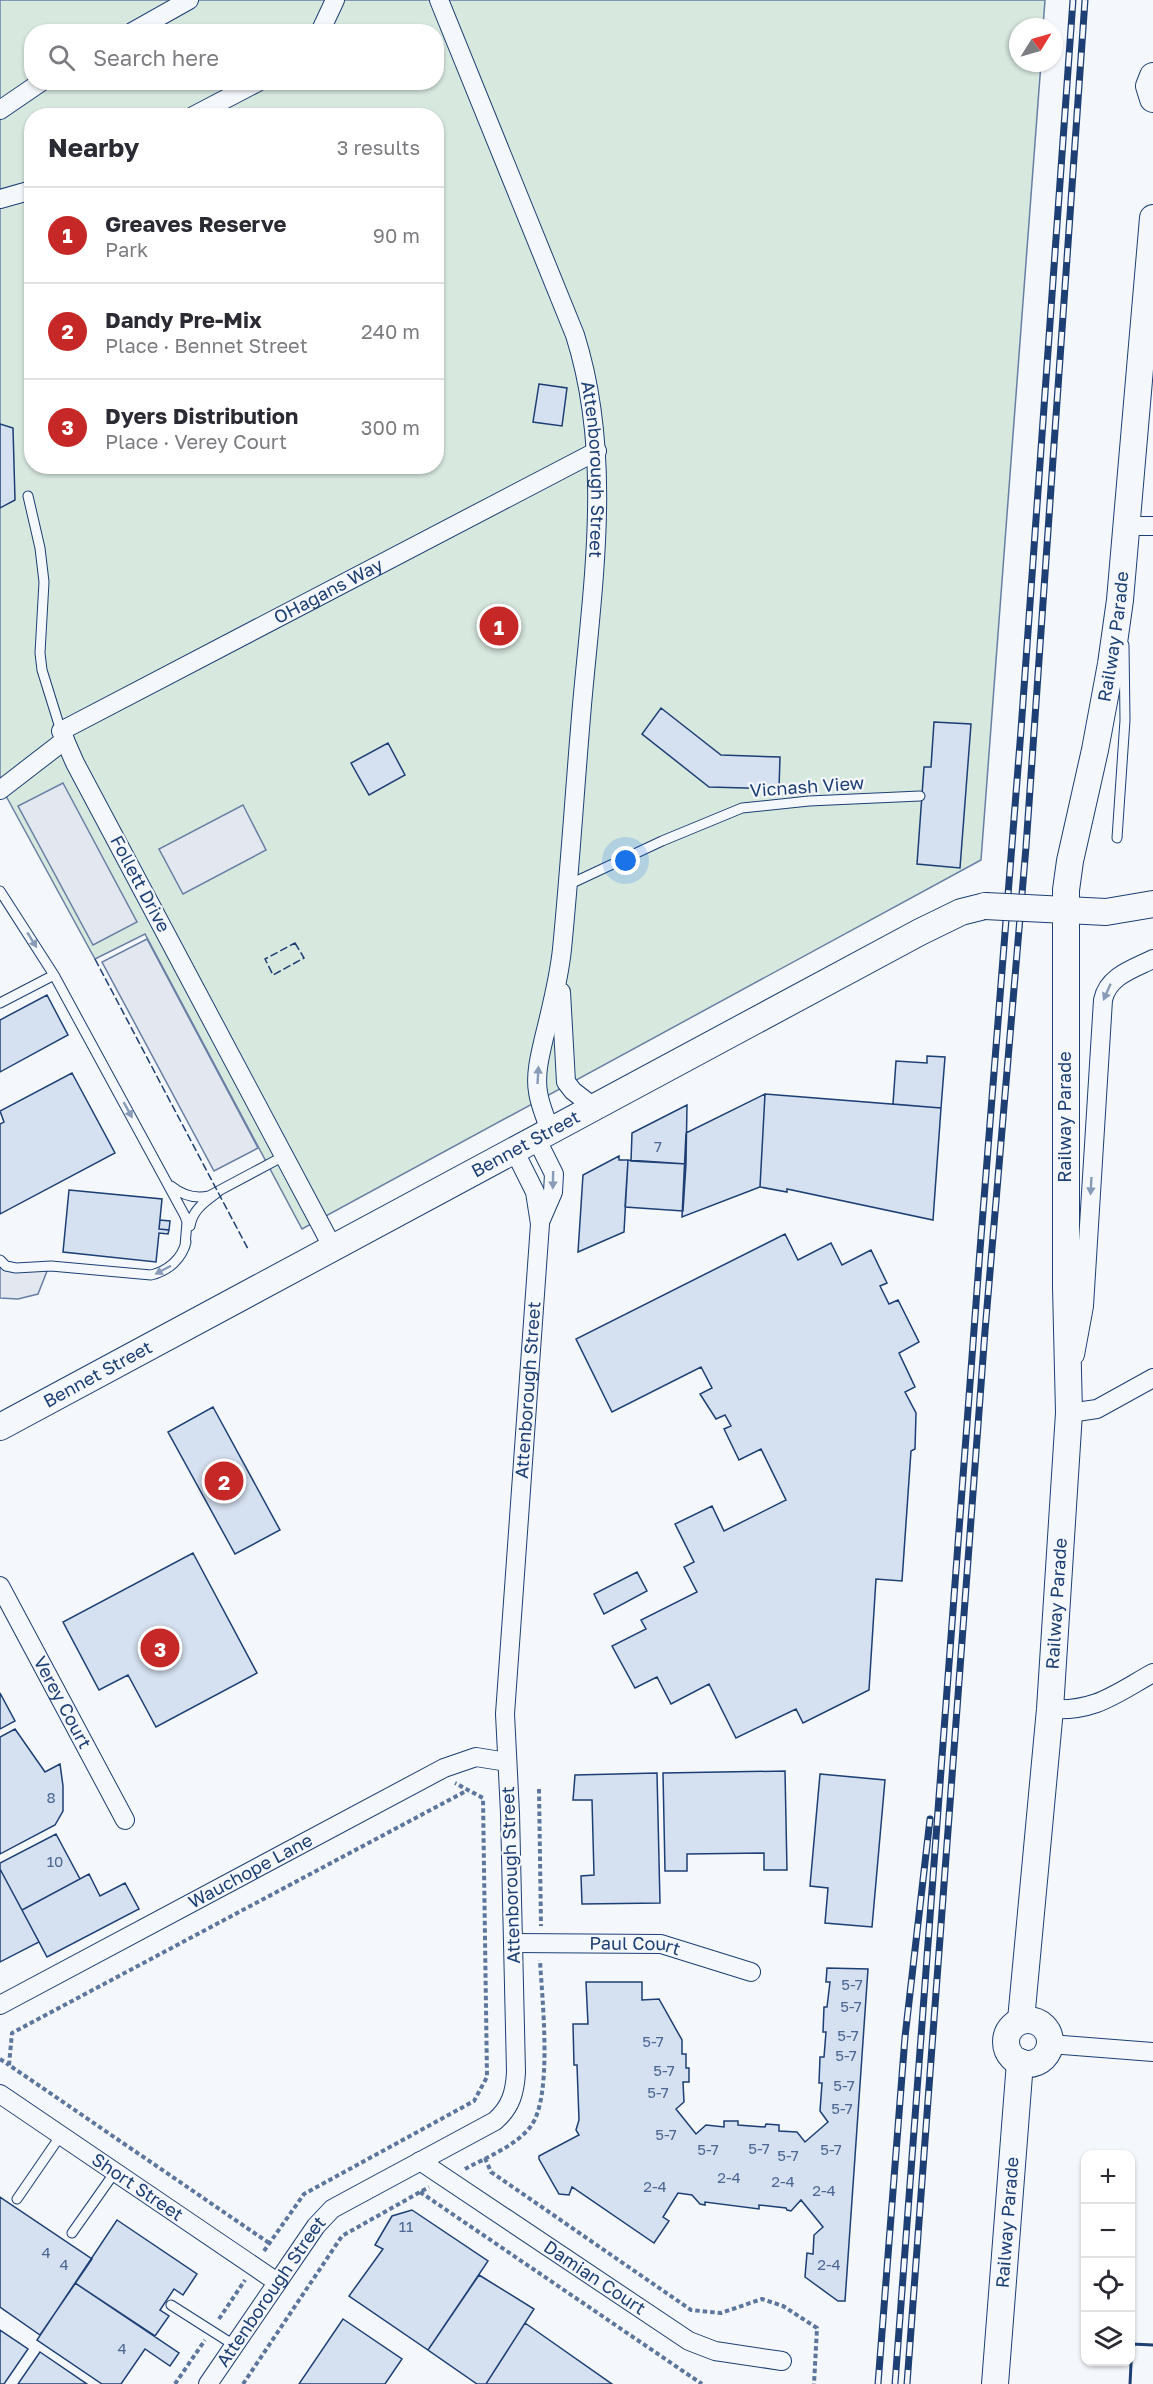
<!DOCTYPE html>
<meta charset="utf-8">
<style>
body{margin:0;font-family:"Golos Text",sans-serif;background:#f2f2f3;color:#2b2b33}
.controls{position:absolute;right:18px;bottom:18px;display:grid;overflow:hidden;border-radius:12px;box-shadow:0 2px 4px #0004}
.controls button{width:54px;height:54px;display:grid;place-items:center;padding:0;border:0;border-bottom:2px solid #e1e1e2;background:#fff;color:#2b2b33;font:30px sans-serif}
.compass{position:absolute;left:1009px;top:18px;width:54px;height:54px;border-radius:50%;background:#fff;box-shadow:0 2px 4px #0004;rotate:53deg}
.you{position:absolute;left:626px;top:861px;width:21px;height:21px;margin:-15px;border:4px solid #fff;border-radius:50%;background:#1a73e8;box-shadow:0 0 0 9px #1a73e833}
.badge{display:grid;place-items:center;width:39px;height:39px;border-radius:50%;background:#c62828;color:#fff;font-size:20px;font-weight:700}
.pin{position:absolute;translate:-50% -50%;border:3px solid #fff;box-shadow:0 2px 6px #0006}
.list{margin:0;padding:0;list-style:none}
h2{display:flex;justify-content:space-between;align-items:center;height:78px;margin:0;padding:0 24px;font-size:26px}
h2 small{font-size:20px;font-weight:400;color:#7c7c81}
.list li{display:grid;grid-template-columns:39px 1fr auto;gap:18px;align-items:center;box-sizing:border-box;height:96px;padding:0 24px;border-top:2px solid #e1e1e2}
.list b{display:block;font-size:22px;white-space:nowrap}
.list p{margin:0;font-size:20px;white-space:nowrap;color:#7c7c81}
.list em{font-size:20px;font-style:normal;color:#7c7c81}
.icon{flex:none;width:33px;height:33px;fill:none;stroke:currentColor;stroke-width:2;stroke-linecap:round;stroke-linejoin:round}
.map{position:relative;flex:none;width:1153px;height:2384px;overflow:hidden}
.search{position:absolute;background:#fff;box-shadow:0 2px 4px #0004;left:24px;top:24px;width:420px;height:66px;display:flex;align-items:center;gap:15px;box-sizing:border-box;padding:0 21px;border-radius:24px;color:#7c7c81;font-size:22px}
.panel{position:absolute;background:#fff;box-shadow:0 2px 4px #0004;left:24px;top:108px;width:420px;height:366px;border-radius:24px}
.map>svg:first-child{display:block}
.green{fill:#d7e8df;stroke:#687fa3;stroke-width:1.5;fill-rule:evenodd}
.parking{fill:#e3e8f0;stroke:#687fa3;stroke-width:1.5}
.building{fill:#d5e0f0;stroke:#1d3f73;stroke-width:1.5}
.lines{fill:none;stroke-linecap:round;stroke-linejoin:round}
.lane-casing{stroke:#1d3f73;stroke-width:11}
.street-casing{stroke:#1d3f73;stroke-width:20}
.secondary-casing{stroke:#1d3f73;stroke-width:28}
.path{stroke:#5e769c;stroke-width:4;stroke-dasharray:4.5 3;stroke-linecap:butt}
.lane{stroke:#f4f7fb;stroke-width:9}
.street{stroke:#f4f7fb;stroke-width:18}
.secondary{stroke:#f4f7fb;stroke-width:26}
.rail-casing{stroke:#1d3f73;stroke-width:7}
.rail{stroke:#f4f7fb;stroke-width:4.5;stroke-dasharray:14;stroke-linecap:butt}
.secondary-bridge-casing{stroke:#1d3f73;stroke-width:28;stroke-linecap:butt}
.secondary-bridge{stroke:#f4f7fb;stroke-width:26}
.fence{stroke:#1d3f73;stroke-width:1.5;stroke-dasharray:8 3;stroke-linecap:butt}
.wall{stroke:#1d3f73;stroke-width:3}
.oneway{fill:#889bb7}
.labels{text-anchor:middle;stroke-width:4.5;stroke-linejoin:round;paint-order:stroke}
.number-label{font-size:15px;fill:#4b6792}
.street-label{font-size:18px;fill:#1d3f73;stroke:#f4f7fb}
</style>
<div class="map">
<svg width="1153" height="2384" viewBox="0 0 1153 2384">
<rect width="100%" height="100%" fill="#f4f7fb"/>
<path class="green" d="M0,0H1045L1043,27H1018V63H1041L981,860L302,1229L145,934L95,959L0,785ZM32,32H436V82H32ZM32,116H436V466H32Z"/>
<path class="parking" d="M63,783L137,922L93,945L18,806Z
M243,805L266,850L183,894L159,849Z
M147,939L258,1148L214,1171L102,962Z
M0,1260L6,1266H49L38,1294L18,1299L0,1298Z"/>
<path class="building" d="M539,384L567,388L562,426L533,422Z
M0,424L13,428L15,500L0,508Z
M661,708L721,755L780,757L779,789L709,787L642,734Z
M934,722L971,724L960,868L917,864L924,767H931Z
M388,743L405,775L369,795L351,763Z
M47,995L68,1035L0,1072V1020Z
M927,1056L945,1057L941,1108L893,1104L896,1061L927,1063Z
M72,1073L115,1153L0,1214V1124L4,1122L0,1111Z
M765,1094L760,1187L682,1217L686,1133Z
M765,1094L941,1108L933,1220L787,1189V1192L760,1187Z
M687,1105L686,1164L631,1161L632,1133Z
M619,1156V1160H628L624,1232L578,1252L583,1175Z
M628,1160L686,1164L683,1211L625,1207Z
M69,1190L162,1199L159,1229L169,1230L168,1234L159,1233L156,1262L63,1252Z
M160,1220L170,1221L169,1230L159,1229Z
M785,1234L798,1260L831,1243L842,1265L871,1250L887,1283L880,1286L889,1304L898,1300L919,1342L899,1353L915,1387L905,1392L916,1413L915,1449L911,1451L902,1581L876,1579L869,1690L803,1723L796,1709L736,1738L709,1684L671,1704L657,1677L635,1688L612,1646L646,1629L641,1620L697,1592L684,1567L694,1562L675,1524L712,1506L724,1531L786,1500L761,1449L739,1460L724,1429L731,1426L725,1415L716,1419L700,1394L712,1388L701,1367L612,1412L576,1339Z
M213,1407L280,1530L235,1554L168,1432Z
M193,1553L257,1673L156,1727L128,1675L99,1690L63,1622Z
M637,1572L647,1591L604,1614L594,1594Z
M0,1693L15,1721L0,1729Z
M15,1729L45,1772L60,1764L63,1786V1811L55,1825L0,1854V1737Z
M785,1771L787,1870H764V1853L687,1854V1871H665L663,1773Z
M657,1773L660,1903L582,1904L581,1876L594,1875L592,1800H573L575,1775Z
M820,1774L885,1780L872,1927L825,1923L828,1888L810,1886Z
M56,1834L80,1879L22,1910L0,1869V1863Z
M0,1869L39,1942L0,1962Z
M89,1874L100,1896L125,1883L139,1909L47,1957L22,1910Z
M827,1968L868,1969L845,2301H838L805,2277L807,2253L813,2254L814,2235L823,2227L801,2200L791,2211L787,2210L786,2208L759,2205V2209L705,2202V2205L700,2204L692,2195L678,2193L663,2217L669,2221L654,2243L572,2187L569,2195L559,2194L539,2159V2156L579,2135L576,2130L579,2120L577,2065H574L573,2024H588L586,1982H642V2000L659,1999L682,2040V2054H686V2068H689V2082H683L684,2102L676,2109L696,2134L706,2125L724,2127V2121H738V2125L765,2127L766,2124L779,2125V2131L797,2132L805,2142L828,2122L820,2111L822,2083H819L820,2057H824L826,2032H823L824,2007H827L830,1982H826Z
M0,2197L92,2259L40,2335L0,2307Z
M412,2210L488,2261L428,2350L349,2296L383,2249L375,2245L392,2216Z
M117,2220L197,2274L183,2295L174,2289L160,2310L169,2316L155,2336L75,2283Z
M479,2275L534,2309L486,2384H477L428,2350Z
M75,2283L179,2353L170,2366L145,2349L121,2384H102L37,2340Z
M343,2319L402,2359L385,2384H299Z
M525,2323L612,2384H486Z
M0,2330L28,2349L4,2384H0Z
M40,2352L87,2384H18Z"/>
<g class="lines">
<defs>
<path id="lane" d="M28,496L40,548L44,582L40,653L42,670L61,731
M1117,838L1125,720L1124,645
M568,885L662,841L742,808L809,801L920,796
M0,891L54,975L185,1216L187,1222L185,1246
M0,1003L54,975
M171,1186C182,1195 195,1199 209,1196L284,1156
M190,1226C193,1209 205,1202 218,1192
M0,1260L6,1266L16,1268L51,1266L151,1275C168,1271 182,1259 186,1242
M17,2199L61,2135
M72,2233L115,2172
M171,2305L234,2345"/>
<g id="street">
<path id="s1" d="M439,0L575,335C613,455 593,581 582,705C575,786 570,868 562,949C559,979 551,1009 544,1038C540,1055 535,1075 538,1092C540,1106 546,1118 550,1131"/>
<path d="M132,32L189,0"/>
<path d="M320,32L335,0"/>
<path d="M0,110L41,82"/>
<path d="M193,116L258,82"/>
<path d="M0,199L32,190"/>
<path d="M1127,526H1153"/>
<path d="M0,790L65,740"/>
<path d="M561,992L566,1082L573,1091L595,1108"/>
<path d="M536,1138L554,1174L553,1192L540,1222"/>
<path id="s2" d="M333,1248L75,763L61,731L597,451"/>
<path d="M1075,1355L1084,1306L1103,1000C1108,976 1133,969 1153,959"/>
<path d="M1069,1413L1097,1409L1153,1378"/>
<path id="s3" d="M0,1586L125,1820"/>
<path d="M1050,1709C1095,1712 1115,1694 1153,1673"/>
<path id="s4" d="M513,1943L661,1944L751,1972"/>
<path id="s5" d="M0,2005L444,1768L476,1757L507,1762"/>
<path d="M1050,2044L1153,2052"/>
<path id="s6" d="M0,2094L277,2282"/>
<path id="s7" d="M420,2161L689,2341L715,2351L782,2361"/>
<path id="s8" d="M208,2384L316,2226L332,2209L343,2203L495,2121C511,2107 515,2092 516,2072L510,1813L505,1714L540,1224L535,1192L514,1150"/>
</g>
<g id="secondary">
<path d="M1153,76L1149,86L1153,99"/>
<path d="M1026,908L1106,912L1153,904"/>
<path id="s9" d="M0,1427L920,932L961,912L985,906"/>
<circle cx="1028" cy="2042" r="22"/>
<path id="s10" d="M1021,2020L1050,1709L1069,1413L1066,1287V890L1070,861L1095,750L1111,664L1120,600L1153,218"/>
<path id="s11" d="M995,2384L1020,2062"/>
</g>
</defs>
<use href="#lane" class="lane-casing"/>
<use href="#street" class="street-casing"/>
<use href="#secondary" class="secondary-casing"/>
<path class="path" d="M539,1789L541,1926
M0,2059L9,2065
M485,2158L491,2172L691,2310L721,2313L762,2299L783,2306L817,2328L814,2384
M465,2169C487,2157 516,2146 531,2126C553,2096 542,1999 540,1960
M420,2192L702,2384
M269,2243L9,2065L12,2033L468,1790
M264,2251L304,2194L474,2101L487,2077L483,1798L455,1783
M219,2319L245,2280
M175,2384L205,2340
M243,2384L342,2236L429,2187"/>
<use href="#lane" class="lane"/>
<use href="#street" class="street"/>
<use href="#secondary" class="secondary"/>
<defs>
<path id="rail" d="M878,2384L905,2037L930,1819
M895,2384L980,1250L1021,730L1073,0
M907,2384L985,1331L1026,847L1085,0"/>
</defs>
<use href="#rail" class="rail-casing"/>
<use href="#rail" class="rail"/>
<defs>
<path id="secondary-bridge" d="M985,906L1026,908"/>
</defs>
<use href="#secondary-bridge" class="secondary-bridge-casing"/>
<use href="#secondary-bridge" class="secondary-bridge"/>
<path class="fence" d="M295,943L304,958L273,975L265,959Z
M95,959L248,1249"/>
<path class="wall" d="M1130,2384L1132,2344L1153,2345"/>
</g>
<defs><path id="oneway-solid" d="M-6-.8H1V-3.2L6.5 0L1 3.2V.8H-6Z" transform="scale(1.5)"/></defs>
<g class="oneway">
<use href="#oneway-solid" transform="translate(32 940) rotate(58)"/>
<use href="#oneway-solid" transform="translate(1107 992) rotate(114)"/>
<use href="#oneway-solid" transform="translate(538 1075) rotate(-87)"/>
<use href="#oneway-solid" transform="translate(128 1110) rotate(61)"/>
<use href="#oneway-solid" transform="translate(553 1180) rotate(91)"/>
<use href="#oneway-solid" transform="translate(1091 1186) rotate(93)"/>
<use href="#oneway-solid" transform="translate(163 1270) rotate(152)"/>
</g>
<g class="labels">
<g class="number-label">
<text x="658" y="1152">7</text>
<text x="51" y="1803">8</text>
<text x="55" y="1867">10</text>
<text x="852" y="1990">5-7</text>
<text x="851" y="2012">5-7</text>
<text x="848" y="2041">5-7</text>
<text x="653" y="2047">5-7</text>
<text x="846" y="2061">5-7</text>
<text x="664" y="2076">5-7</text>
<text x="844" y="2091">5-7</text>
<text x="658" y="2098">5-7</text>
<text x="842" y="2114">5-7</text>
<text x="666" y="2140">5-7</text>
<text x="759" y="2154">5-7</text>
<text x="708" y="2155">5-7</text>
<text x="831" y="2155">5-7</text>
<text x="788" y="2161">5-7</text>
<text x="729" y="2183">2-4</text>
<text x="783" y="2187">2-4</text>
<text x="655" y="2192">2-4</text>
<text x="824" y="2196">2-4</text>
<text x="406" y="2232">11</text>
<text x="46" y="2258">4</text>
<text x="64" y="2270">4</text>
<text x="829" y="2270">2-4</text>
<text x="122" y="2354">4</text>
</g>
<g class="street-label">
<text dy="6" stroke="none"><textPath href="#s1" startOffset="498">Attenborough Street</textPath></text>
<text dy="6" stroke="none"><textPath href="#s2" startOffset="886">OHagans Way</textPath></text>
<text dy="6" stroke="none"><textPath href="#s10" startOffset="1390">Railway Parade</textPath></text>
<text transform="translate(807 787) rotate(-4)" y="6">Vicnash View</text>
<text transform="translate(140 884) rotate(62)" y="6">Follett Drive</text>
<text transform="translate(1065 1117) rotate(-90)" y="6">Railway Parade</text>
<text dy="6" stroke="none"><textPath href="#s9" startOffset="597">Bennet Street</textPath></text>
<text dy="6" stroke="none"><textPath href="#s9" startOffset="111">Bennet Street</textPath></text>
<text dy="6" stroke="none"><textPath href="#s8" startOffset="1138">Attenborough Street</textPath></text>
<text dy="6" stroke="none"><textPath href="#s10" startOffset="418">Railway Parade</textPath></text>
<text dy="6" stroke="none"><textPath href="#s3" startOffset="132">Verey Court</textPath></text>
<text dy="6" stroke="none"><textPath href="#s5" startOffset="284">Wauchope Lane</textPath></text>
<text transform="translate(511 1875) rotate(-92)" y="6">Attenborough Street</text>
<text dy="6" stroke="none"><textPath href="#s4" startOffset="122">Paul Court</textPath></text>
<text dy="6" stroke="none"><textPath href="#s6" startOffset="166">Short Street</textPath></text>
<text dy="6" stroke="none"><textPath href="#s11" startOffset="162">Railway Parade</textPath></text>
<text dy="6" stroke="none"><textPath href="#s7" startOffset="210">Damian Court</textPath></text>
<text dy="6" stroke="none"><textPath href="#s8" startOffset="112">Attenborough Street</textPath></text>
</g>
</g>
</svg>
<div class="controls">
<button>+</button>
<button>−</button>
<button><svg class="icon" aria-label="locate" viewBox="0 0 24 24"><circle cx="12" cy="12" r="6"/><path d="M12 2v4M12 18v4M2 12h4M18 12h4"/></svg></button>
<button><svg class="icon" aria-label="layers" viewBox="0 0 24 24"><path d="M12 4l9 5-9 5-9-5zM3 14l9 5 9-5"/></svg></button>
</div>
<svg class="compass" viewBox="-18 -18 36 36"><path d="M0-13l5 13h-10z" fill="#e53935"/><path d="M0 13l5-13h-10z" fill="#7c7c81"/></svg>
<div class="you"></div>
<div class="pin badge" style="left:499px;top:626px">1</div>
<div class="pin badge" style="left:224px;top:1481px">2</div>
<div class="pin badge" style="left:160px;top:1648px">3</div>
<div class="search"><svg class="icon" aria-label="search" viewBox="0 0 24 24"><circle cx="10" cy="10" r="6"/><path d="M15 15l6 6"/></svg>Search here</div>
<section class="panel">
<h2>Nearby<small>3 results</small></h2>
<ul class="list">
<li><span class="badge">1</span><div><b>Greaves Reserve</b><p>Park</p></div><em>90 m</em></li>
<li><span class="badge">2</span><div><b>Dandy Pre-Mix</b><p>Place · Bennet Street</p></div><em>240 m</em></li>
<li><span class="badge">3</span><div><b>Dyers Distribution</b><p>Place · Verey Court</p></div><em>300 m</em></li>
</ul>
</section>
</div>
